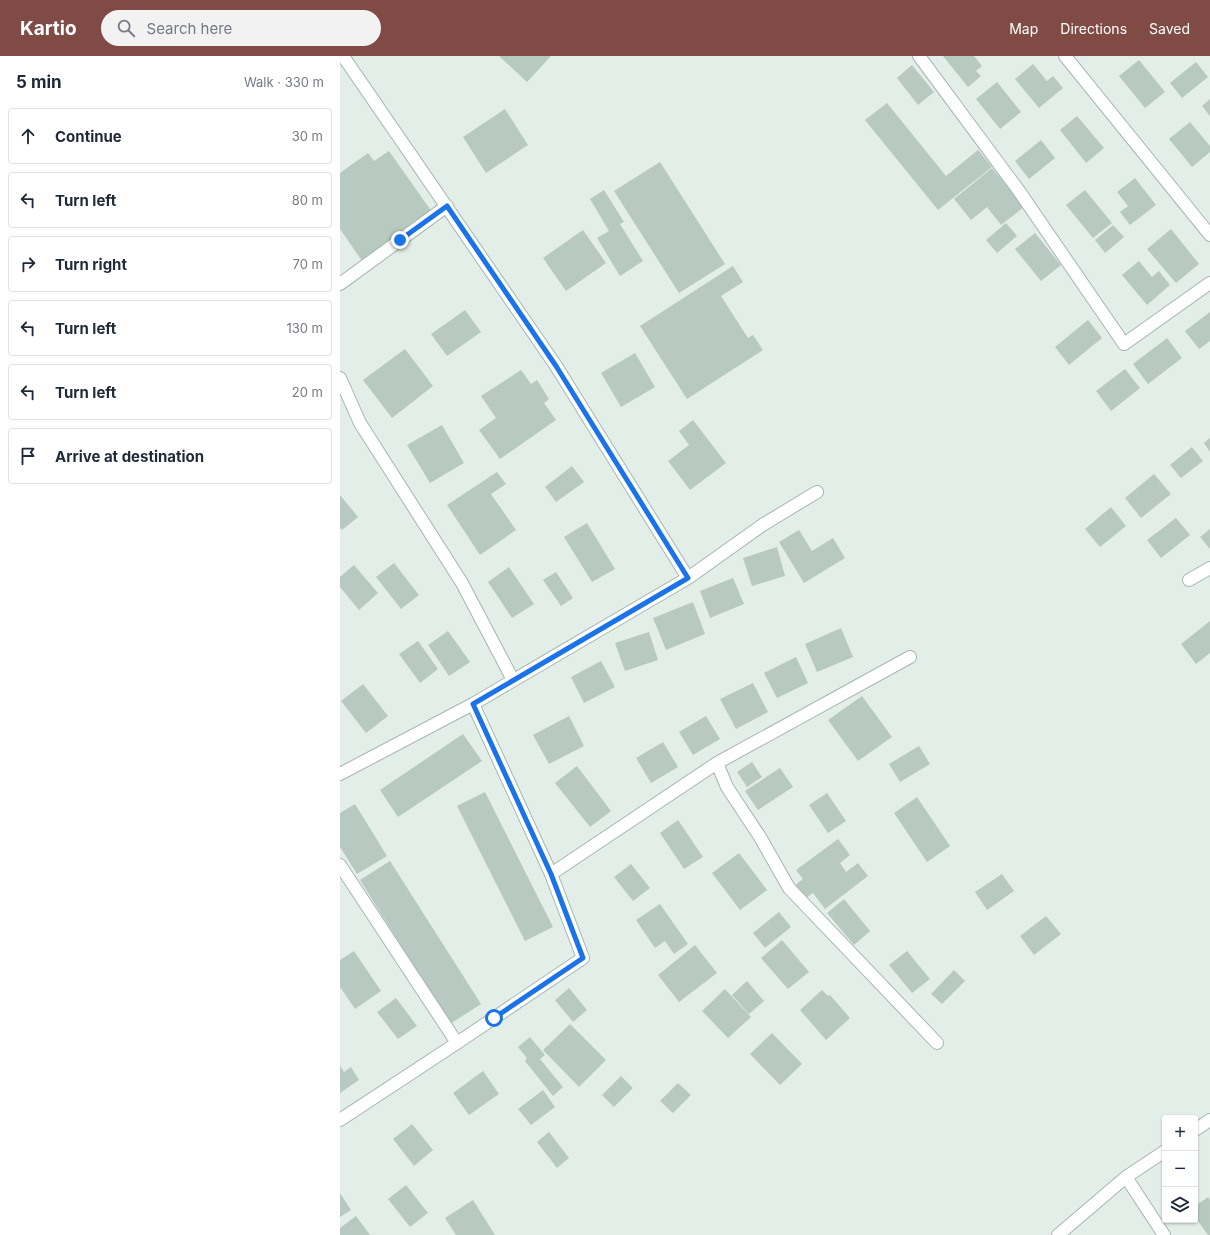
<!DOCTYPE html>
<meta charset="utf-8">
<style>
body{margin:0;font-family:Inter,sans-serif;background:#f2f2f3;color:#1f2937}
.controls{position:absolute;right:12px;bottom:12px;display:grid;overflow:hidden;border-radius:4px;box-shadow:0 1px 3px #0004}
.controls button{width:36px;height:36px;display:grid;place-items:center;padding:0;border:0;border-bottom:1px solid #e0e1e3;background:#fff;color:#1f2937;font:20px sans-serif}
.stop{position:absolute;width:12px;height:12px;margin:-9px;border:3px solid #1a73e8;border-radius:50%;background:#fff}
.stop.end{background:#1a73e8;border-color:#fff;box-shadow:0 1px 4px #0008}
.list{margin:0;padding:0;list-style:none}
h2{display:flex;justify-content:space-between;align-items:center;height:52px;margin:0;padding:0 16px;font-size:17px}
h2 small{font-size:13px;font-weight:400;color:#747a83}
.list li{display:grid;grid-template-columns:26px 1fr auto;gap:12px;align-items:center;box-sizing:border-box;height:56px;margin:0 8px 8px;padding:0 8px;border:1px solid #e0e1e3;border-radius:4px}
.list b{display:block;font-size:15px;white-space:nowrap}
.list em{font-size:13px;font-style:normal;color:#747a83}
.icon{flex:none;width:22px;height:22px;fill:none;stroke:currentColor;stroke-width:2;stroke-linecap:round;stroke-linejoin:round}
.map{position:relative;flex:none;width:870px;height:1179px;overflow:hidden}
header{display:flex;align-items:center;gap:24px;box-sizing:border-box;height:56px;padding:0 20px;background:#814b45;color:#fff}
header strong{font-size:19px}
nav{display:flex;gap:22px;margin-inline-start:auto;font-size:14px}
.search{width:280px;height:36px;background:#f2f2f3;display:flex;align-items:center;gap:10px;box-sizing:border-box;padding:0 14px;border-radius:22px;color:#747a83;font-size:15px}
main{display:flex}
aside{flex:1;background:#fff}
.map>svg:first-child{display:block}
.building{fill:#b8c9c1}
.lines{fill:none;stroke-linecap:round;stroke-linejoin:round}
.street-casing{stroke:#a5b6af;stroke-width:14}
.street{stroke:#fff;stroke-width:12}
.route{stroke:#1a73e8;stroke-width:5}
</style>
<header>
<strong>Kartio</strong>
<div class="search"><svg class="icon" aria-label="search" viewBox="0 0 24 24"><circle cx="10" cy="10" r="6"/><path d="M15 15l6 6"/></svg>Search here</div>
<nav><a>Map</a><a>Directions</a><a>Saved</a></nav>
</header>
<main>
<aside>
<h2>5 min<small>Walk · 330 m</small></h2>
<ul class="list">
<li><svg class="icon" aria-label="ahead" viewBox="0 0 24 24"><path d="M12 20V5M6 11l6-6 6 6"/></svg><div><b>Continue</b></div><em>30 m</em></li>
<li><svg class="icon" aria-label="left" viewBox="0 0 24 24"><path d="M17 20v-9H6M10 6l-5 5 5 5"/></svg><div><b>Turn left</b></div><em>80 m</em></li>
<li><svg class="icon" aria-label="right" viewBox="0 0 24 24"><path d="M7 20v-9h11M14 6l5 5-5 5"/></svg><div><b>Turn right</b></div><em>70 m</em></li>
<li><svg class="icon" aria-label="left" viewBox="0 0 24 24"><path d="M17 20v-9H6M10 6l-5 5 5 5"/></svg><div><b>Turn left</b></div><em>130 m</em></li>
<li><svg class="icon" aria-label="left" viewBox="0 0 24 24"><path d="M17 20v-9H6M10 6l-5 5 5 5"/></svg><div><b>Turn left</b></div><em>20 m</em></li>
<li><svg class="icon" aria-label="arrive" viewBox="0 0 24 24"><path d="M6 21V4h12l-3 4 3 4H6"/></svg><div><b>Arrive at destination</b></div></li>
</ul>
</aside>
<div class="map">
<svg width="870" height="1179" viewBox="0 0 870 1179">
<rect width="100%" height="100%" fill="#e3eee8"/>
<path class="building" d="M159,0H211L187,26Z
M603,0H634L642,10L636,15L641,20L628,31Z
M799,4L825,36L805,52L779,20Z
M856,6L868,21L842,42L830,27Z
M693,8L707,25L713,20L723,32L699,52L675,23Z
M572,9L594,36L578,49L557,22Z
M657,26L681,56L660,73L636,43Z
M870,43V60L862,50Z
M547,47L606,120L638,94L652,111L598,154L525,64Z
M165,53L188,89L146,117L123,81Z
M737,60L764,92L746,107L720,74Z
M850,66L870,90V96L852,111L829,83Z
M701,84L715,102L689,123L675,105Z
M49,95L92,156L22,205L0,173V117L28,97L34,105Z
M320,106L385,208L339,237L274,135Z
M652,112L684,151L661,169L647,151L631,164L614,143Z
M795,122L816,149L790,169L780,156L788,150L777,136Z
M264,134L284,166L280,168L303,205L280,220L257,182L269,175L250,143Z
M745,134L772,167L753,182L726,149Z
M666,167L677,180L657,197L646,184Z
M773,169L784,181L765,197L755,184Z
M831,173L859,208L836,227L807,193Z
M243,174L266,207L226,235L203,202Z
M695,177L721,209L701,225L675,193Z
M799,205L812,221L819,215L830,229L807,249L782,219Z
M393,210L403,226L381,240L408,282L413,279L423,294L347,343L300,270Z
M125,254L141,276L107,300L91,278Z
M870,256V285L859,293L845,275Z
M748,264L762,282L729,309L715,291Z
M827,282L842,302L808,328L793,308Z
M65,293L93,330L52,362L23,324Z
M295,297L315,331L281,351L261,317Z
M785,313L800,332L771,355L756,335Z
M181,314L191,328L197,324L209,343L204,347L216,364L160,403L139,374L156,362L141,340Z
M353,364L386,407L350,434L328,405L349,389L339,375Z
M102,369L124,407L90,427L67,389Z
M870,382V396L864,387Z
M852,391L863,405L841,422L830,409Z
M232,410L244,426L216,446L205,431Z
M157,416L166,428L151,438L176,474L140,499L107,449Z
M814,418L831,438L801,462L785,442Z
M0,439L18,461L2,474L0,472Z
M771,451L786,470L760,491L745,473Z
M836,462L850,479L821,502L807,484Z
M247,467L275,513L252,526L224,481Z
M870,473V493L860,481Z
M459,474L472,495L493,482L505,502L464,527L439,486Z
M437,491L445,520L412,530L403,502Z
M54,507L79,539L61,553L36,521Z
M14,509L38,537L19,554L0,531V521Z
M169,511L194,548L172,562L148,526Z
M216,516L233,542L221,550L203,524Z
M393,522L404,548L370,562L360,535Z
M353,546L365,578L326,594L313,562Z
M870,565V597L856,608L841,588Z
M501,572L513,601L477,616L465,588Z
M108,575L130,606L109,620L88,589Z
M309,576L318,604L285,615L275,587Z
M78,585L98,613L80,627L59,598Z
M456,601L468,627L437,642L424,617Z
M261,605L275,631L244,647L231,621Z
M413,627L428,656L396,673L380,643Z
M23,628L48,660L26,677L1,645Z
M522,640L552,681L518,705L488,664Z
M229,660L244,690L209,708L193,679Z
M366,660L380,683L353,699L339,676Z
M123,678L142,705L58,761L40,734Z
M323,686L338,711L311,727L296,702Z
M579,690L590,708L560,726L549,708Z
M412,706L422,721L407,731L397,716Z
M237,710L271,755L250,771L215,727Z
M440,712L453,731L418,754L405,735Z
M145,736L213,871L185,885L117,750Z
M487,737L506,765L488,777L469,749Z
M577,741L610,790L587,806L554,757Z
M15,748L47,800L17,818L0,791V757Z
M338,764L363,801L344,813L320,777Z
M498,783L510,799L500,807L506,816L518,807L528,820L485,853L473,837L464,843L454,830L463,823L456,814Z
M399,797L427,834L400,854L372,817Z
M50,805L141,948L110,968L20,824Z
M291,808L310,832L293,845L274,821Z
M662,818L674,835L647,854L635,836Z
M504,843L530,875L514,889L487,857Z
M320,848L348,888L334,898L325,885L315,892L296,864Z
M439,856L451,871L425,892L413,877Z
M706,860L721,878L694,899L680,880Z
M442,884L469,916L448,933L421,902Z
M355,889L377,917L339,946L318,919Z
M14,895L41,935L15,953L0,931V904Z
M567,895L590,923L572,937L549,909Z
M614,914L625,925L602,948L591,938Z
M407,925L424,945L409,958L392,939Z
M229,932L247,954L233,966L215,944Z
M385,933L411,961L388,982L362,955Z
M482,934L488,940L490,939L510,962L486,984L460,954Z
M56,942L77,970L58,983L37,956Z
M230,968L266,1004L239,1031L203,994Z
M432,977L462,1008L440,1029L410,998Z
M190,981L205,999L200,1003L223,1031L213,1040L185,1005L187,1002L178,991Z
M0,1010L4,1016L11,1011L19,1024L0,1037Z
M143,1015L159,1038L129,1059L113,1037Z
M281,1020L293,1032L274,1051L262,1039Z
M338,1027L351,1039L333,1057L320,1045Z
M203,1034L215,1051L191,1069L178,1053Z
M72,1068L93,1094L74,1110L53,1083Z
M209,1076L229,1102L217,1112L197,1086Z
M66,1129L88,1157L70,1171L48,1143Z
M0,1137L11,1154L0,1161Z
M868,1141L870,1144V1179H868L855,1161V1150Z
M133,1144L155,1179H116L105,1162Z
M16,1160L30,1179H0V1172Z"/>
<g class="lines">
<defs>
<path id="street" d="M3,0L216,310L348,522
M579,0L679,135L784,288L870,227
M725,0L870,179
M0,228L107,150
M0,322L20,367L122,527L173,624
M849,524L870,512
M377,707L387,731L420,781L449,832L597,987
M0,718L133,648L348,522L424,468L477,436
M0,809L117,987
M211,818L377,707L570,601
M0,1064L117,987L243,902L211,818L133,648
M855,1074L870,1064
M786,1121L824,1179
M718,1179L786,1121L825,1095"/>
</defs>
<use href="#street" class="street-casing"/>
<use href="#street" class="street"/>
</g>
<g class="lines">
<path class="route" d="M60,184L107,150L216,310L348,522L133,648L211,818L243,902L154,962"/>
</g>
</svg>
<div class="controls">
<button>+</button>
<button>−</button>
<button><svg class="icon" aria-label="layers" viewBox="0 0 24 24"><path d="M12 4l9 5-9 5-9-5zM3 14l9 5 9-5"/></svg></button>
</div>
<div class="stop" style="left:154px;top:962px"></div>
<div class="stop end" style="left:60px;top:184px"></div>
</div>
</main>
